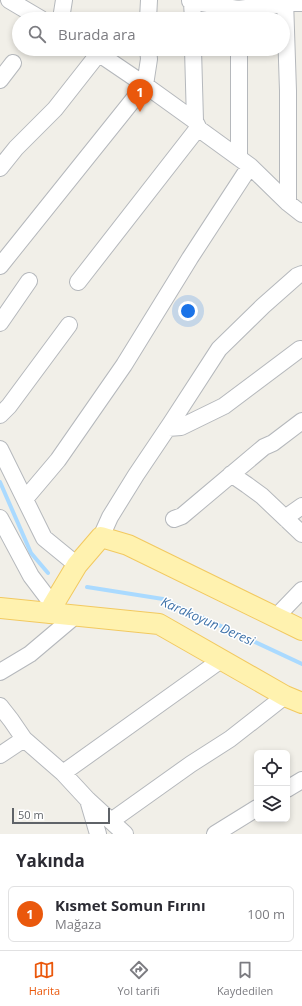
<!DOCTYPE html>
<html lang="tr">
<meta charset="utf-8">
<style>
body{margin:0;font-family:"Open Sans",sans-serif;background:#f2f2f3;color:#2b2b33}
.controls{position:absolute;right:12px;bottom:12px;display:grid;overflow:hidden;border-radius:6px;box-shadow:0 2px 6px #0003}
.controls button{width:36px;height:36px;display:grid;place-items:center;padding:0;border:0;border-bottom:1px solid #e1e1e2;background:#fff;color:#2b2b33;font:20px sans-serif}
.scale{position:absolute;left:12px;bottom:10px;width:98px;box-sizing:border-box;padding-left:4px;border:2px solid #5f6368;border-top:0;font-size:11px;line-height:14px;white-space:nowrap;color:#5f6368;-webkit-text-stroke:3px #fff;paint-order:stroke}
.you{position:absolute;left:188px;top:311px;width:14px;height:14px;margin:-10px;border:3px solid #fff;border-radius:50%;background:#1a73e8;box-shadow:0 0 0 6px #1a73e833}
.badge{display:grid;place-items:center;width:26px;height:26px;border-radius:50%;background:#ea580c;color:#fff;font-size:13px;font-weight:700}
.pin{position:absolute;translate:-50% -33px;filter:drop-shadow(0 1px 2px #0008)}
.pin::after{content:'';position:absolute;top:21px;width:14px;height:12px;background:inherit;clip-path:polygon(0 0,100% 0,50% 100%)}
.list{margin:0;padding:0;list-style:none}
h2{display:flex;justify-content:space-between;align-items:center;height:52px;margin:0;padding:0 16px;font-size:17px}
h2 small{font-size:13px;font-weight:400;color:#7c7c81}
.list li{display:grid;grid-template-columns:26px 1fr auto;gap:12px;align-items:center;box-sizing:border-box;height:56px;margin:0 8px 8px;padding:0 8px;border:1px solid #e1e1e2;border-radius:6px}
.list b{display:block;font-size:15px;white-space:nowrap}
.list p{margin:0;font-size:13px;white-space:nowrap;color:#7c7c81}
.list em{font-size:13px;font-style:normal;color:#7c7c81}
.icon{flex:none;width:22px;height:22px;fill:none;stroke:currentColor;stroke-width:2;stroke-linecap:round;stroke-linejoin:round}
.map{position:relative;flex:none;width:302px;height:834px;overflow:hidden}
.search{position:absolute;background:#fff;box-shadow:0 2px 6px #0003;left:12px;right:12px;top:12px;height:44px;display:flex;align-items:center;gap:10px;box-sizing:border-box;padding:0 14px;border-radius:22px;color:#7c7c81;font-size:15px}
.sheet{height:116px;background:#fff}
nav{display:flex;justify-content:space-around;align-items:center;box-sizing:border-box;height:56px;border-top:1px solid #e1e1e2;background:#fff;font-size:11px;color:#7c7c81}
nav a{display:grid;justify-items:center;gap:2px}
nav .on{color:#ea580c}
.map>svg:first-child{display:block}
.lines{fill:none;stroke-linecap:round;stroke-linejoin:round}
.stream{stroke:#aadaff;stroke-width:4}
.minor-casing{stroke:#b5b8bc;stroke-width:18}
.major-casing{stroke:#f2c960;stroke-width:22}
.minor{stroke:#fff;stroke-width:16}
.major{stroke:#fff2af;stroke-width:20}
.labels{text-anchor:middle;stroke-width:3;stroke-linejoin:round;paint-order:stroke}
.water-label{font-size:13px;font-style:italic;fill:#4174aa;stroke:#fff}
</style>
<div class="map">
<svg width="302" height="834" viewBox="0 0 302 834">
<rect width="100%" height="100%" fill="#f1efe8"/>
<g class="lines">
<path class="stream" d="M0,482L31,553L48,573
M87,587L163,599L302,664"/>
<defs>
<path id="minor" d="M9,0L41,19
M190,0L192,3L193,19
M285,0L288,91V203
M190,1L238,9L285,3H302
M61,19L64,0
M148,19L149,0
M92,49L145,85L195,121L199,129L250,166L288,203L302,214
M193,49L195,121
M0,80L13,63
M239,158V49
M0,168L16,148L55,109L99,53
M0,266L145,85L149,59L148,49
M78,282L198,128
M0,323L29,281
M0,415L9,406L69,325
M168,428L181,427L224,406L300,349
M0,449L44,538L77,565
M231,474L247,485L262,496L302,534
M25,499L58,460L124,365L190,258L250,166
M0,518L31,576L53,605
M285,518L302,506
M174,519L182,516L264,447L273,443L302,421
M101,537L110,517L136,475L171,423L219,349L263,306L297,276L302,274
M276,617L302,590
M0,672L30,654L75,616
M0,706L11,720L24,739L63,773L88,800L125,834
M0,755L24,739
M63,773L221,660
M287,789L302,780
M88,800L98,834
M111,821L191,764L230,739L285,696
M215,834L257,808"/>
<path id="major" d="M0,608L159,624L285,696L302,703
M49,613L53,605L77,565L101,537L128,545L302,630"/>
</defs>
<use href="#minor" class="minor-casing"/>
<use href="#major" class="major-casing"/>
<use href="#minor" class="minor"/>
<use href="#major" class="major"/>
</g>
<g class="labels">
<g class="water-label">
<text transform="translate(208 621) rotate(24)" y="5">Karakoyun Deresi</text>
</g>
</g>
</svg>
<div class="controls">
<button><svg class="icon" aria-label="locate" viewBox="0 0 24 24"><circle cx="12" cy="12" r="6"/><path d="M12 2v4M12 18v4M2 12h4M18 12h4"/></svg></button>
<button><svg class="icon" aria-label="layers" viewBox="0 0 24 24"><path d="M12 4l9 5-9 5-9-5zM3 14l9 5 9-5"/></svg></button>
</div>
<div class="scale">50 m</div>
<div class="you"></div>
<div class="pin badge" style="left:140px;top:112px">1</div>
<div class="search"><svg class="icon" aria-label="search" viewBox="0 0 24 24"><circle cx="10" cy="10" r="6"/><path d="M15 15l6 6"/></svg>Burada ara</div>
</div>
<section class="sheet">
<h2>Yakında<small></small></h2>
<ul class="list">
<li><span class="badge">1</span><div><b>Kısmet Somun Fırını</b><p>Mağaza</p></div><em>100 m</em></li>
</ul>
</section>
<nav>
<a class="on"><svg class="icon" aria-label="map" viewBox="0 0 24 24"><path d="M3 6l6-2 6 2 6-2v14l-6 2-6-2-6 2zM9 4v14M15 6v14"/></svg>Harita</a>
<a><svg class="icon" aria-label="directions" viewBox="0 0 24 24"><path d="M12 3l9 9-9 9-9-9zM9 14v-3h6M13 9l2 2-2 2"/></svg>Yol tarifi</a>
<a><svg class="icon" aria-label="saved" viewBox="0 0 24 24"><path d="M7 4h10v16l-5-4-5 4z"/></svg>Kaydedilen</a>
</nav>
